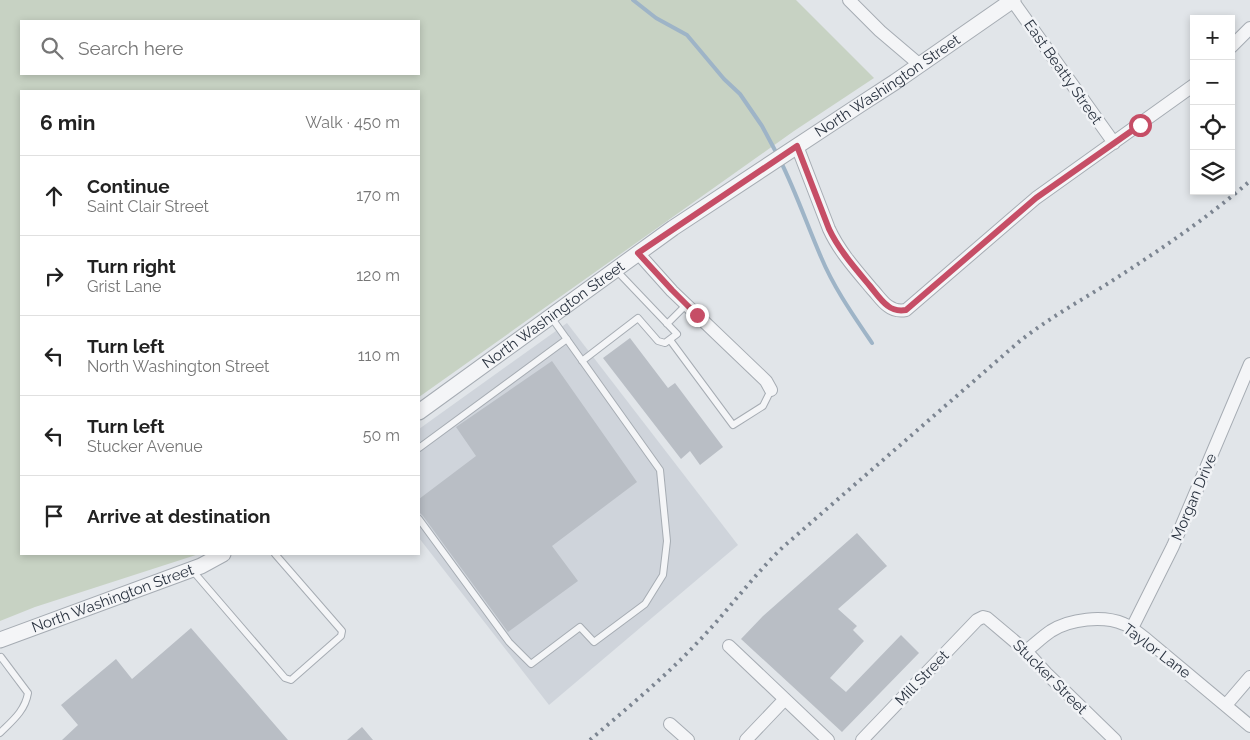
<!DOCTYPE html>
<meta charset="utf-8">
<style>
body{margin:0;font-family:Raleway,sans-serif;background:#f6f6f6;color:#222}
.controls{position:absolute;right:15px;top:15px;display:grid;overflow:hidden;border-radius:0px;box-shadow:0 2px 8px #0003}
.controls button{width:45px;height:45px;display:grid;place-items:center;padding:0;border:0;border-bottom:1px solid #e0e0e0;background:#fff;color:#222;font:25px sans-serif}
.stop{position:absolute;width:15px;height:15px;margin:-11px;border:4px solid #c64e66;border-radius:50%;background:#fff}
.stop.end{background:#c64e66;border-color:#fff;box-shadow:0 1px 5px #0008}
.list{margin:0;padding:0;list-style:none}
h2{display:flex;justify-content:space-between;align-items:center;height:65px;margin:0;padding:0 20px;font-size:21px}
h2 small{font-size:16px;font-weight:400;color:#767676}
.list li{display:grid;grid-template-columns:32px 1fr auto;gap:15px;align-items:center;box-sizing:border-box;height:80px;padding:0 20px;border-top:1px solid #e0e0e0}
.list b{display:block;font-size:19px;white-space:nowrap}
.list p{margin:0;font-size:16px;white-space:nowrap;color:#767676}
.list em{font-size:16px;font-style:normal;color:#767676}
.icon{flex:none;width:28px;height:28px;fill:none;stroke:currentColor;stroke-width:2;stroke-linecap:round;stroke-linejoin:round}
.map{position:relative;flex:none;width:1250px;height:740px;overflow:hidden}
.search{position:absolute;background:#fff;box-shadow:0 2px 8px #0003;left:20px;top:20px;width:400px;height:55px;display:flex;align-items:center;gap:12px;box-sizing:border-box;padding:0 18px;border-radius:0px;color:#767676;font-size:19px}
.panel{position:absolute;background:#fff;box-shadow:0 2px 8px #0003;left:20px;top:90px;width:400px;height:465px;border-radius:0px}
.map>svg:first-child{display:block}
.built{fill:#cfd4db}
.green{fill:#c7d2c3;fill-rule:evenodd}
.lines{fill:none;stroke-linecap:round;stroke-linejoin:round}
.stream{stroke:#9eb4c7;stroke-width:4}
.building{fill:#b9bec5}
.service-casing{stroke:#a6acb3;stroke-width:8}
.minor-casing{stroke:#a6acb3;stroke-width:14}
.tertiary-casing{stroke:#a6acb3;stroke-width:17}
.service{stroke:#f4f5f7;stroke-width:6}
.minor{stroke:#f4f5f7;stroke-width:12}
.tertiary{stroke:#f4f5f7;stroke-width:15}
.rail{stroke:#7c8591;stroke-width:4;stroke-dasharray:2.5 5;stroke-linecap:butt}
.route{stroke:#c64e66;stroke-width:6}
.labels{text-anchor:middle;stroke-width:5;stroke-linejoin:round;paint-order:stroke}
.street-label{font-size:15px;fill:#2a3340;stroke:#f1f3f6}
</style>
<div class="map">
<svg width="1250" height="740" viewBox="0 0 1250 740">
<rect width="100%" height="100%" fill="#e1e5e9"/>
<path class="built" d="M567,323L738,545L549,705L419,538V429Z"/>
<path class="green" d="M0,0H796L874,78L794,131L419,397V91H21V554H199L35,607L0,621ZM21,21H419V74H21Z"/>
<g class="lines">
<path class="stream" d="M633,0L656,18L687,35L724,79L740,94L762,126L777,154
M780,160C796,192 807,225 821,257C834,288 853,315 872,343"/>
</g>
<path class="building" d="M630,338L668,388L675,383L723,447L700,465L690,451L681,459L603,358Z
M552,361L637,482L552,546L578,581L508,632L423,516L419,512V499L476,456L456,427Z
M857,533L887,566L838,609L857,626L853,630L864,641L830,678L846,692L901,635L919,653L842,732L741,639L763,616Z
M191,628L288,740H62L78,725L61,705L116,659L132,679Z
M362,727L373,740H347Z"/>
<g class="lines">
<defs>
<path id="service" d="M667,324L686,305
M670,340L733,425L763,406L771,390
M582,361L638,318L658,341L665,343L677,334L615,269
M419,448L567,339
M419,519L509,642L531,664L580,627L594,642L645,604L663,575L667,541L660,470L551,317
M192,570L285,678L291,680L341,636L342,631L275,554
M0,733C12,721 25,711 28,693L1,657"/>
<path id="minor" d="M849,0L880,31L920,65
M1012,0L1114,143
M1231,47L1250,28
M797,146L829,229C839,251 856,270 872,289C877,294 882,302 888,306C893,310 900,311 906,310L1036,198L1194,85
M638,253L672,291L766,381L771,390
M1132,628L1173,546L1250,364
M729,646L828,740
M1026,651C1034,645 1042,637 1051,631C1070,619 1103,615 1124,624C1132,627 1139,634 1146,639L1250,726
M1226,705L1250,677
M670,724L688,740
M746,740L785,699
M862,740L977,620L983,617L987,618L1026,651L1046,673L1115,740"/>
<g id="tertiary">
<path id="s1" d="M419,412L673,228L861,104L895,82L1013,0"/>
<path id="s2" d="M0,640L201,566L223,554"/>
</g>
</defs>
<use href="#service" class="service-casing"/>
<use href="#minor" class="minor-casing"/>
<use href="#tertiary" class="tertiary-casing"/>
<use href="#service" class="service"/>
<use href="#minor" class="minor"/>
<use href="#tertiary" class="tertiary"/>
<path class="rail" d="M590,740C626,709 664,678 697,643C727,612 752,577 783,547L1021,340C1047,320 1076,303 1104,286C1154,254 1205,220 1250,181"/>
</g>
<g class="lines">
<path class="route" d="M697,315L672,290L638,253L797,146L829,229C839,250 855,268 870,286C875,292 881,301 888,306C893,310 900,311 906,310L1036,198L1140,125"/>
</g>
<g class="labels">
<g class="street-label">
<text transform="translate(1063 72) rotate(55)" y="5">East Beatty Street</text>
<text dy="5" stroke="none"><textPath href="#s1" startOffset="571">North Washington Street</textPath></text>
<text dy="5" stroke="none"><textPath href="#s1" startOffset="166">North Washington Street</textPath></text>
<text transform="translate(1194 497) rotate(-67)" y="5">Morgan Drive</text>
<text dy="5" stroke="none"><textPath href="#s2" startOffset="120">North Washington Street</textPath></text>
<text transform="translate(1157 651) rotate(37)" y="5">Taylor Lane</text>
<text transform="translate(1050 677) rotate(45)" y="5">Stucker Street</text>
<text transform="translate(922 678) rotate(-46)" y="5">Mill Street</text>
</g>
</g>
</svg>
<div class="controls">
<button>+</button>
<button>−</button>
<button><svg class="icon" aria-label="locate" viewBox="0 0 24 24"><circle cx="12" cy="12" r="6"/><path d="M12 2v4M12 18v4M2 12h4M18 12h4"/></svg></button>
<button><svg class="icon" aria-label="layers" viewBox="0 0 24 24"><path d="M12 4l9 5-9 5-9-5zM3 14l9 5 9-5"/></svg></button>
</div>
<div class="stop" style="left:1140px;top:125px"></div>
<div class="stop end" style="left:697px;top:315px"></div>
<div class="search"><svg class="icon" aria-label="search" viewBox="0 0 24 24"><circle cx="10" cy="10" r="6"/><path d="M15 15l6 6"/></svg>Search here</div>
<section class="panel">
<h2>6 min<small>Walk · 450 m</small></h2>
<ul class="list">
<li><svg class="icon" aria-label="ahead" viewBox="0 0 24 24"><path d="M12 20V5M6 11l6-6 6 6"/></svg><div><b>Continue</b><p>Saint Clair Street</p></div><em>170 m</em></li>
<li><svg class="icon" aria-label="right" viewBox="0 0 24 24"><path d="M7 20v-9h11M14 6l5 5-5 5"/></svg><div><b>Turn right</b><p>Grist Lane</p></div><em>120 m</em></li>
<li><svg class="icon" aria-label="left" viewBox="0 0 24 24"><path d="M17 20v-9H6M10 6l-5 5 5 5"/></svg><div><b>Turn left</b><p>North Washington Street</p></div><em>110 m</em></li>
<li><svg class="icon" aria-label="left" viewBox="0 0 24 24"><path d="M17 20v-9H6M10 6l-5 5 5 5"/></svg><div><b>Turn left</b><p>Stucker Avenue</p></div><em>50 m</em></li>
<li><svg class="icon" aria-label="arrive" viewBox="0 0 24 24"><path d="M6 21V4h12l-3 4 3 4H6"/></svg><div><b>Arrive at destination</b></div></li>
</ul>
</section>
</div>
